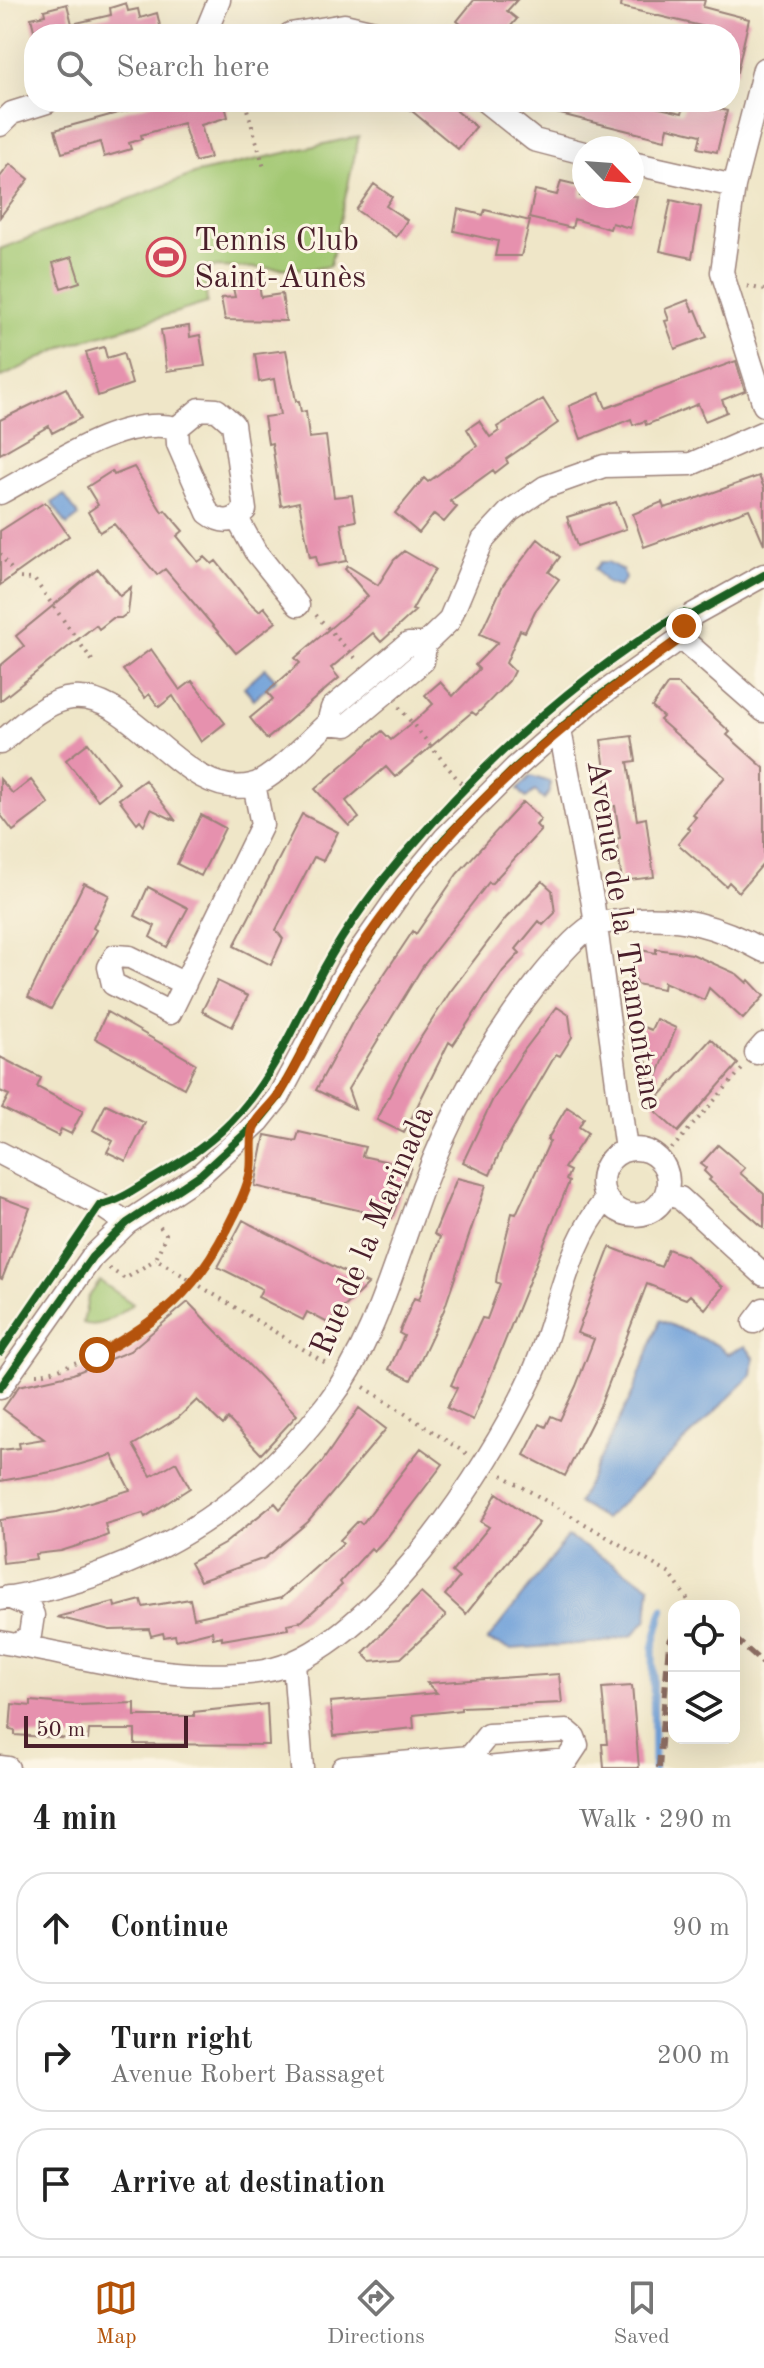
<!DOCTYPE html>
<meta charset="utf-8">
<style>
body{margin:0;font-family:"Old Standard TT",serif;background:#f6f6f6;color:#222}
.controls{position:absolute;right:24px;bottom:24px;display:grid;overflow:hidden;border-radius:16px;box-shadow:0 8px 32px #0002}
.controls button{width:72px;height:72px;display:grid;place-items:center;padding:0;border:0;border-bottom:2px solid #e0e0e0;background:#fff;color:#222;font:40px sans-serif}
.compass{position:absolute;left:572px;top:136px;width:72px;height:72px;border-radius:50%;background:#fff;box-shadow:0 8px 32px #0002;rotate:115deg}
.scale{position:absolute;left:24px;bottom:20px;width:164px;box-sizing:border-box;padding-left:8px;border:4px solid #4a1f2b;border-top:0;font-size:22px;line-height:28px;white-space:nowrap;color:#4a1f2b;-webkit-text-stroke:6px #fcf5e5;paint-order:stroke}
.stop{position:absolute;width:24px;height:24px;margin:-18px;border:6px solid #b45309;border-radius:50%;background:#fff}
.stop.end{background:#b45309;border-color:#fff;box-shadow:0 2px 8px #0008}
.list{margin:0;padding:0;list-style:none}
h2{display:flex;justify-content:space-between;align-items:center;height:104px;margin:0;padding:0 32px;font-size:34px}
h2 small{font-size:26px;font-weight:400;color:#767676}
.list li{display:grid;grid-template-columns:52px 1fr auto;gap:24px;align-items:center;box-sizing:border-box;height:112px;margin:0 16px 16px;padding:0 16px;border:2px solid #e0e0e0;border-radius:32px}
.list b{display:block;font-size:30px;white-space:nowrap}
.list p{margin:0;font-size:26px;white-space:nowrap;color:#767676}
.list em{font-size:26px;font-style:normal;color:#767676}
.icon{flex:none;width:44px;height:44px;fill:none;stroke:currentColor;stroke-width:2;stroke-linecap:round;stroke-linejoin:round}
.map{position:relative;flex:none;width:764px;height:1768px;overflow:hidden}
.search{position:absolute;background:#fff;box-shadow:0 8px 32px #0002;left:24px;right:24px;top:24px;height:88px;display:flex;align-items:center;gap:20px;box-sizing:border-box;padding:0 28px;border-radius:32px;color:#767676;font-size:30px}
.sheet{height:488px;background:#fff}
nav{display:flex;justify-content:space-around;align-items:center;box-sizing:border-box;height:112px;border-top:2px solid #e0e0e0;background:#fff;font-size:22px;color:#767676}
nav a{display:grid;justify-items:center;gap:4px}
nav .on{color:#b45309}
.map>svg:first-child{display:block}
.green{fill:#a2c872;stroke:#76744e;stroke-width:2}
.water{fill:#70a0d9;stroke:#5d6082;stroke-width:2}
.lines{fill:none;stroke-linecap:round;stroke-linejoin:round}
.stream{stroke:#70a0d9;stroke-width:7}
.building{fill:#e691ae}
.street-casing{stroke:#9c827a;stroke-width:25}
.path{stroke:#9c827a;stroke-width:4;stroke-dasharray:2 6;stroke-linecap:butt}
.street{stroke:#fff;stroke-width:22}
.quiet{stroke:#8d6e63;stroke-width:6;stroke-dasharray:12 6;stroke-linecap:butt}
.cycleway-casing{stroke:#fcf5e5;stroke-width:13}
.cycleway{stroke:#1b5e20;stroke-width:8}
.route{stroke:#b45309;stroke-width:10}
.labels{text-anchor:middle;stroke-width:6;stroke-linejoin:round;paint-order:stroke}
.poi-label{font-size:32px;fill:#4a1f2b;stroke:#fcf5e5;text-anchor:start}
.street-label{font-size:32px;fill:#4a1f2b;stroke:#fcf5e5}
</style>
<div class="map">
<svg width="764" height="1768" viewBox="0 0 764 1768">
<rect width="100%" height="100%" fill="#fcf5e5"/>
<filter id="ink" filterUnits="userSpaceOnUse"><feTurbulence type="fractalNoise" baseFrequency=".0125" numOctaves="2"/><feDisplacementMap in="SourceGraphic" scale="16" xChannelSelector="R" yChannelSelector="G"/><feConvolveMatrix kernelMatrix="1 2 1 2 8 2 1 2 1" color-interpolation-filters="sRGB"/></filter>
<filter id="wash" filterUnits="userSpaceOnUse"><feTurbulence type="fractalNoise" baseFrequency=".006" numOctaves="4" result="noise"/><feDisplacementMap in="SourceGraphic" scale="32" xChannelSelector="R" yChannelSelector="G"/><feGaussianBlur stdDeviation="1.8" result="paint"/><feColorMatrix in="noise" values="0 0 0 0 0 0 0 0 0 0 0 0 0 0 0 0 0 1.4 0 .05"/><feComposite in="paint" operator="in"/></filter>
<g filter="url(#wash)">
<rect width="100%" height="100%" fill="#efe6c8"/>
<path class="green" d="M359,136L330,266L313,269L204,267L207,303L66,346L0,378V249L197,173Z
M100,1281L133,1304C118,1314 101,1330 83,1323L88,1298Z"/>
<path class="water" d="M64,495L79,516L67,525L52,503Z
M601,562H608L623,571L625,579L619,587L606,583L595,569Z
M265,668L276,680L254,699L244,687Z
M531,776L550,782V792L544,799L535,791L526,798L518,789Z
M660,1320L717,1345L728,1354L745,1346L754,1357L752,1375L605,1519L578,1503L633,1392Z
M568,1537L650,1586L647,1619L633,1635L604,1642L511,1649L487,1641Z"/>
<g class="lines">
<path class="stream" d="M654,1768L653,1648L663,1609"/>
</g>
<g id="blocks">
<path class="building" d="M474,0H517L507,11L517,19L504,34H473L457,21Z
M622,0H705L703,7L749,19L737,72L730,71V34H711L712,31L705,27L621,7Z
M126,3L128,11L138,9L140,18L157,13L162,34H35L31,18L45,15L44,10L67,4L72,24L111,15L110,8Z
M158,102H224L228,117L201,125L210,158L195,162L183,123L141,135L142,139L129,143L131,149L104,157L100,142L62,153L55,130Z
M401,102H446L476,127L458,149Z
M537,102H633L682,113L685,102H693L727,111L717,152L698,148L701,135L668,127L665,140L536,108Z
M10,164L29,179L0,217V177Z
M561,181L582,186L580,196H637L630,228L612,223L610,229L574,219L572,228L529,218L535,190L557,195Z
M374,184L392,197L386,206L407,220L396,237L356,210Z
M671,200L701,207L692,258L660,251Z
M458,209L483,215L485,210L530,221L521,256H495L498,241L454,231Z
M72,257L80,282L61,288L53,263Z
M258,279L261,297L282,294L286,321L225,320L221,298L235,297L232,283Z
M688,300L693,311L696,310L707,337L675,349L665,321L669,320L665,309Z
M189,326L190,337L200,335L205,366L167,371L161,330Z
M104,347L107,358L123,353L132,384L98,396L86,352Z
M286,350L296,401H299L301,412L306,411L309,438L326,436L334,497L352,495L356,521L341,524L347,561L318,566L316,556L310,557L299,502L281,506L272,443L268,444L264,417L280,415L274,379L259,382L255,354Z
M736,361L745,391L722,400L727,412L705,421L698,404L646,425L645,421L633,425L631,419L581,439L569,406L600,393L606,408Z
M66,388L81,418L52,433L49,426L0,454V420Z
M543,399L558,423L506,459L508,463L495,473L493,470L450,501L457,507L444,522L434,514L419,533L395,513L424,478L428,482L477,446L467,429L479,421L490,437L499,431L497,427Z
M134,467L162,512L165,510L183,531L177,536L198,562L205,557L212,564L216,561L248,601L259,611L264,607L276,622L236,653L165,569L157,575L114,524L100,532L88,512L98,505L87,487L112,471L114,475Z
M759,476L764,488V544L749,509L644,547L633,514L662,502L664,508L692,500Z
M45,502L69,536L0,585V531Z
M616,502L626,529L577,546L567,517Z
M538,539L560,557L549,572L559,579L535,611L525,632L520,630L506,663L514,671L509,681L476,715L472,712L395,777L386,767L346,801L359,818L349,826L315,789L382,731L391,740L416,720L433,704L425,695L440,682L453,696L479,669L475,665L498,642L480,634L503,585Z
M404,551L435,569L412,610L415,611L381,642L373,633L331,668L339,678L267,739L250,718L273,699L267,692L300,663L295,658L368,596L345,569L348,566L378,585L394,560Z
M98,569L120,596L131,587L128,613L121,618H113L99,629L96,625L0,701V666L24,646L16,636Z
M151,649L180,690L192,681L225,723L201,742L173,696L159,707L149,694L145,698L123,670Z
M668,684H678L730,732L727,735L764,768V863L739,892L729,882L726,886L678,844L690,830L687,827L696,817L692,814L725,777L660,720L663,717L652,707Z
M632,736L636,761L628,762L637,820L646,818L654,877L622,881L616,839L620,838L615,806L610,807L601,740Z
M88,743L119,783L98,800L66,760Z
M0,779L13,794L31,780L49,804L13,831L0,814Z
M145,780L176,821L151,809L144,825L140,820L137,823L119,799Z
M523,802L541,819L536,825L541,830L491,884L489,882L423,966L348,1089L355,1109L316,1090L353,1021L413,931L416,934L457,874Z
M302,814L338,832L323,861L314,857L276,930L283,939L271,965L234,946Z
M201,815L225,828L201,876L177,864Z
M542,881L552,890L555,913L543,925L539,921L516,949L520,953L503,971L453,1045L449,1042L404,1133L377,1120L411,1053L450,992L506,918Z
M84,883L109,895L93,928L96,930L51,1009L28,997Z
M148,887L188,908L167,947L150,937L155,926L135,916Z
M656,949L692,954L737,974L747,983L749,980L764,996L743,1019L709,988L704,1000L664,982L663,989L636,984L632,962H637L640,950L656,953Z
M217,981L248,996L232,1027L202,1011Z
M557,1007L569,1015L572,1037L560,1056L556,1054L502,1147L490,1175L463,1162L492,1101L522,1053Z
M107,1012L196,1064L184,1088L95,1038Z
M656,1019L676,1028L651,1092L641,1026L651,1030Z
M711,1039L738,1064L678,1132L656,1112L654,1102Z
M0,1057L41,1078L37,1087L83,1111L71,1134L61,1129L58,1136L2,1108L9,1095L0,1091Z
M106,1104L145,1123L126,1161L107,1152L113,1141L93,1130Z
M567,1107L584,1118L579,1127L588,1133L564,1168L570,1171L566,1180L569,1182L473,1420L447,1408L457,1388L451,1385L482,1318L487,1319L500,1284L496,1282L497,1274L512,1213L516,1214L550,1141L547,1140Z
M299,1132L365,1147L362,1156L411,1167L392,1218L255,1186L265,1135L296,1141Z
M718,1145L745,1168L740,1173L764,1194V1228L709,1180L711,1178L704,1171L706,1168L701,1164Z
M457,1178L486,1185L444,1310L411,1380L389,1369L404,1336L399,1333L414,1298L419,1300L440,1237L434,1234Z
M0,1197L30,1208L2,1279L0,1278Z
M243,1220L252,1225L368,1284L328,1323L307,1312L303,1320L258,1297L262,1289L218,1267Z
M610,1247L661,1267L668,1249L686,1256L723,1287L705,1309L690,1295L686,1299L647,1284L600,1406L565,1476L524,1455L540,1424L546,1427L551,1416L560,1420L576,1386L594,1339L577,1333Z
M188,1302L297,1415L261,1454L228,1419L223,1425L197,1400L178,1418L133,1445L151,1476L176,1462L190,1488L145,1517L143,1513L105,1524L108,1535L96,1540L61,1551L35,1554L36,1559L3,1563L0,1520L57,1512L130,1490L112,1455L57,1471L0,1481V1450L20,1448L19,1443L44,1439L3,1409L19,1386L73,1374L130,1351Z
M359,1408L386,1429L308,1522L265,1558L200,1581L190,1563L224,1544L275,1503L280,1509L322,1462Z
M421,1448L443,1464L388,1536L374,1551L371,1548L340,1582L342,1585L302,1621L287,1624L288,1629L222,1640V1636L213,1638L212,1631L176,1640L175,1635L164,1637L163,1633L151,1636L149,1629L110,1630L57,1617L114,1602L115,1607L141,1600L143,1607L190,1599L194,1618L281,1598L343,1543L340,1540L358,1521L362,1524Z
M497,1493L539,1523L466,1614L445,1595L459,1578L452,1572L489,1527L481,1522Z
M421,1593L446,1616L401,1658L371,1661L363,1653Z
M559,1674L562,1703L461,1707V1710L413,1715L414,1728L334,1736L330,1702L437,1693L427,1683Z
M632,1686L639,1768H604L602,1744H607L602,1688Z
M31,1701L77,1705L135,1703V1716H194V1712L267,1704L269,1745L135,1744V1730H89L88,1740L15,1735V1731L10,1730L12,1704L31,1706Z"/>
</g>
</g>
<g filter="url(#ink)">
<use href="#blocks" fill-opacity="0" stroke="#9c827a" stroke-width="2"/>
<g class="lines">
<defs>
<path id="street" d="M205,34L219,0
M290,34L344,25L383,34
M486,102L534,140L584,153
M0,125L12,113L47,102
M632,163L734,186L764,69
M734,186L722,272L764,405
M200,409L217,410L233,424L245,510C233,523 222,524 208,513L178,444L177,428Z
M0,493C49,467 121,414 177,428
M237,518L255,551L298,605
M681,638L764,711
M328,723L347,725L423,661L425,644L449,621L483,540L510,511L545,487L604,466L691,464L764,432
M560,730L593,904L626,1150
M0,743C19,727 41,705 66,699C131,684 181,802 252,785C274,779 310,739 328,723L332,708L408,644H425
M185,984L130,957L115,956L109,967L113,984L170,1013L262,825L254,784
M756,1053L764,1044
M602 1182a33 33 0 1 1 66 0a33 33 0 1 1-66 0Z
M0,1153L100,1205L127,1223
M666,1194L680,1198L764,1275
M754,1322L764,1309
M0,1388L92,1257L127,1223L201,1174L259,1121L279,1096L347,969L405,886L445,838L515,768L592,701L681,638L692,615L764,575
M8,1597L29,1606L33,1615L30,1635L18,1645
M0,1599C136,1577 245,1513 328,1403C370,1348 389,1281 412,1217C441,1132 481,1054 536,984C548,969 579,931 596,924C604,921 617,922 626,920C677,914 719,926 764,951
M0,1642C88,1657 173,1685 264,1671C368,1654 489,1469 531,1378C557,1324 565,1244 606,1200
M294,1664L302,1768
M0,1767L8,1768
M343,1768L470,1757L487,1768L567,1760L577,1745L574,1737L567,1731L488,1735L470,1757"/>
</defs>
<use href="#street" class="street-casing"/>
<path class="path" d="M245,102L265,171
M747,286L764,290
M0,554L18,578L34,579L94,663
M316,615L356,659
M399,707L464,787
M661,1161L744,1067
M160,1227L166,1234L156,1259L329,1365
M109,1268L125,1279L156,1259
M36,1374C50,1374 65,1366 77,1362C166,1331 239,1250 253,1156
M364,1387L467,1454
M502,1475L670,1574L692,1606"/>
<use href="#street" class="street"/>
<path class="quiet" d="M734,1638L764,1664
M659,1768L669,1643L674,1634"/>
<defs>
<path id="cycleway" d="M0,1352L100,1205C120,1201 136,1189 154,1178C185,1160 216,1140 240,1112C276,1071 297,1018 323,970C347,926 377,885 411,847C489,757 580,675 682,613L692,615
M0,1388L92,1257L127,1223L201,1174L259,1121L279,1096L347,969L405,886L445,838L515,768L592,701L681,638L692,615L764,575"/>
</defs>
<use href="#cycleway" class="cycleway-casing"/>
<use href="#cycleway" class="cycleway"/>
</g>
</g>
<g class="lines" filter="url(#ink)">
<path class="route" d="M97,1355C159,1321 196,1291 228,1227C237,1209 247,1191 251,1171C253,1157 250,1142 253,1129C255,1119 272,1105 278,1096C305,1055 321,1008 347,968C440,826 545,735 681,638L684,626"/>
</g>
<defs>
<symbol id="stadium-ring" viewBox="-11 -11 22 22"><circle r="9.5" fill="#fcf5e5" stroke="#d1495b" stroke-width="1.5"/><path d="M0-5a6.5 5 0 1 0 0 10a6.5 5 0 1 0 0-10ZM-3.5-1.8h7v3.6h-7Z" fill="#d1495b"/></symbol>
</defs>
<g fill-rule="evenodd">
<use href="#stadium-ring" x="144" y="235" width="44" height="44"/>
</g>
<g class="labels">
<g class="poi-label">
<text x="194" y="250">Tennis Club<tspan x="194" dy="37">Saint-Aunès</tspan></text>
</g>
<g class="street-label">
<text transform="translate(626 935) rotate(81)" y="11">Avenue de la Tramontane</text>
<text transform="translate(371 1230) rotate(-67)" y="11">Rue de la Marinada</text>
</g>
</g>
</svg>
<div class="controls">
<button><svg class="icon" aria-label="locate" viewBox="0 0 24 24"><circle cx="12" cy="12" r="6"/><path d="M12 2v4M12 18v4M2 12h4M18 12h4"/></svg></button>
<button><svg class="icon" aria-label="layers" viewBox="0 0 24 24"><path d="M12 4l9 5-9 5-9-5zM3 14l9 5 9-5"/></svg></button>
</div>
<svg class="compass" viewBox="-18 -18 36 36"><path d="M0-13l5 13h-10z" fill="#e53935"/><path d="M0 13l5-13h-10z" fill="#767676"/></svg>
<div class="scale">50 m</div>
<div class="stop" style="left:97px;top:1355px"></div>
<div class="stop end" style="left:684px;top:626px"></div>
<div class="search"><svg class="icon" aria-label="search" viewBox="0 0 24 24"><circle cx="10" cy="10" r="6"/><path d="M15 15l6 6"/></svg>Search here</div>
</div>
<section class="sheet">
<h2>4 min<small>Walk · 290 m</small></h2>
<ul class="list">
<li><svg class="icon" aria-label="ahead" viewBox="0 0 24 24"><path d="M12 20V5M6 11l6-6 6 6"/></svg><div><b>Continue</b></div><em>90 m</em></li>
<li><svg class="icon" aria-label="right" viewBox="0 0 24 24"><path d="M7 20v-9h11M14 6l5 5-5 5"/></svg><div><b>Turn right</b><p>Avenue Robert Bassaget</p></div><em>200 m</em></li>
<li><svg class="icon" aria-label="arrive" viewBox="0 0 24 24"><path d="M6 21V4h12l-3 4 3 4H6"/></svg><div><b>Arrive at destination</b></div></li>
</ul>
</section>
<nav>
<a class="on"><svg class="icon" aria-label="map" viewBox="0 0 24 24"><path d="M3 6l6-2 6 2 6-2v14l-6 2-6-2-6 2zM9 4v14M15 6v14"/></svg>Map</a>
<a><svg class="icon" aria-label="directions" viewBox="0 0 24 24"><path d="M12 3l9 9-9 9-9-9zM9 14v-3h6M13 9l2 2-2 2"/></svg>Directions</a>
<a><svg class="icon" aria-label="saved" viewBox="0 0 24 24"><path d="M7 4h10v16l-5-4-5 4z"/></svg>Saved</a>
</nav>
